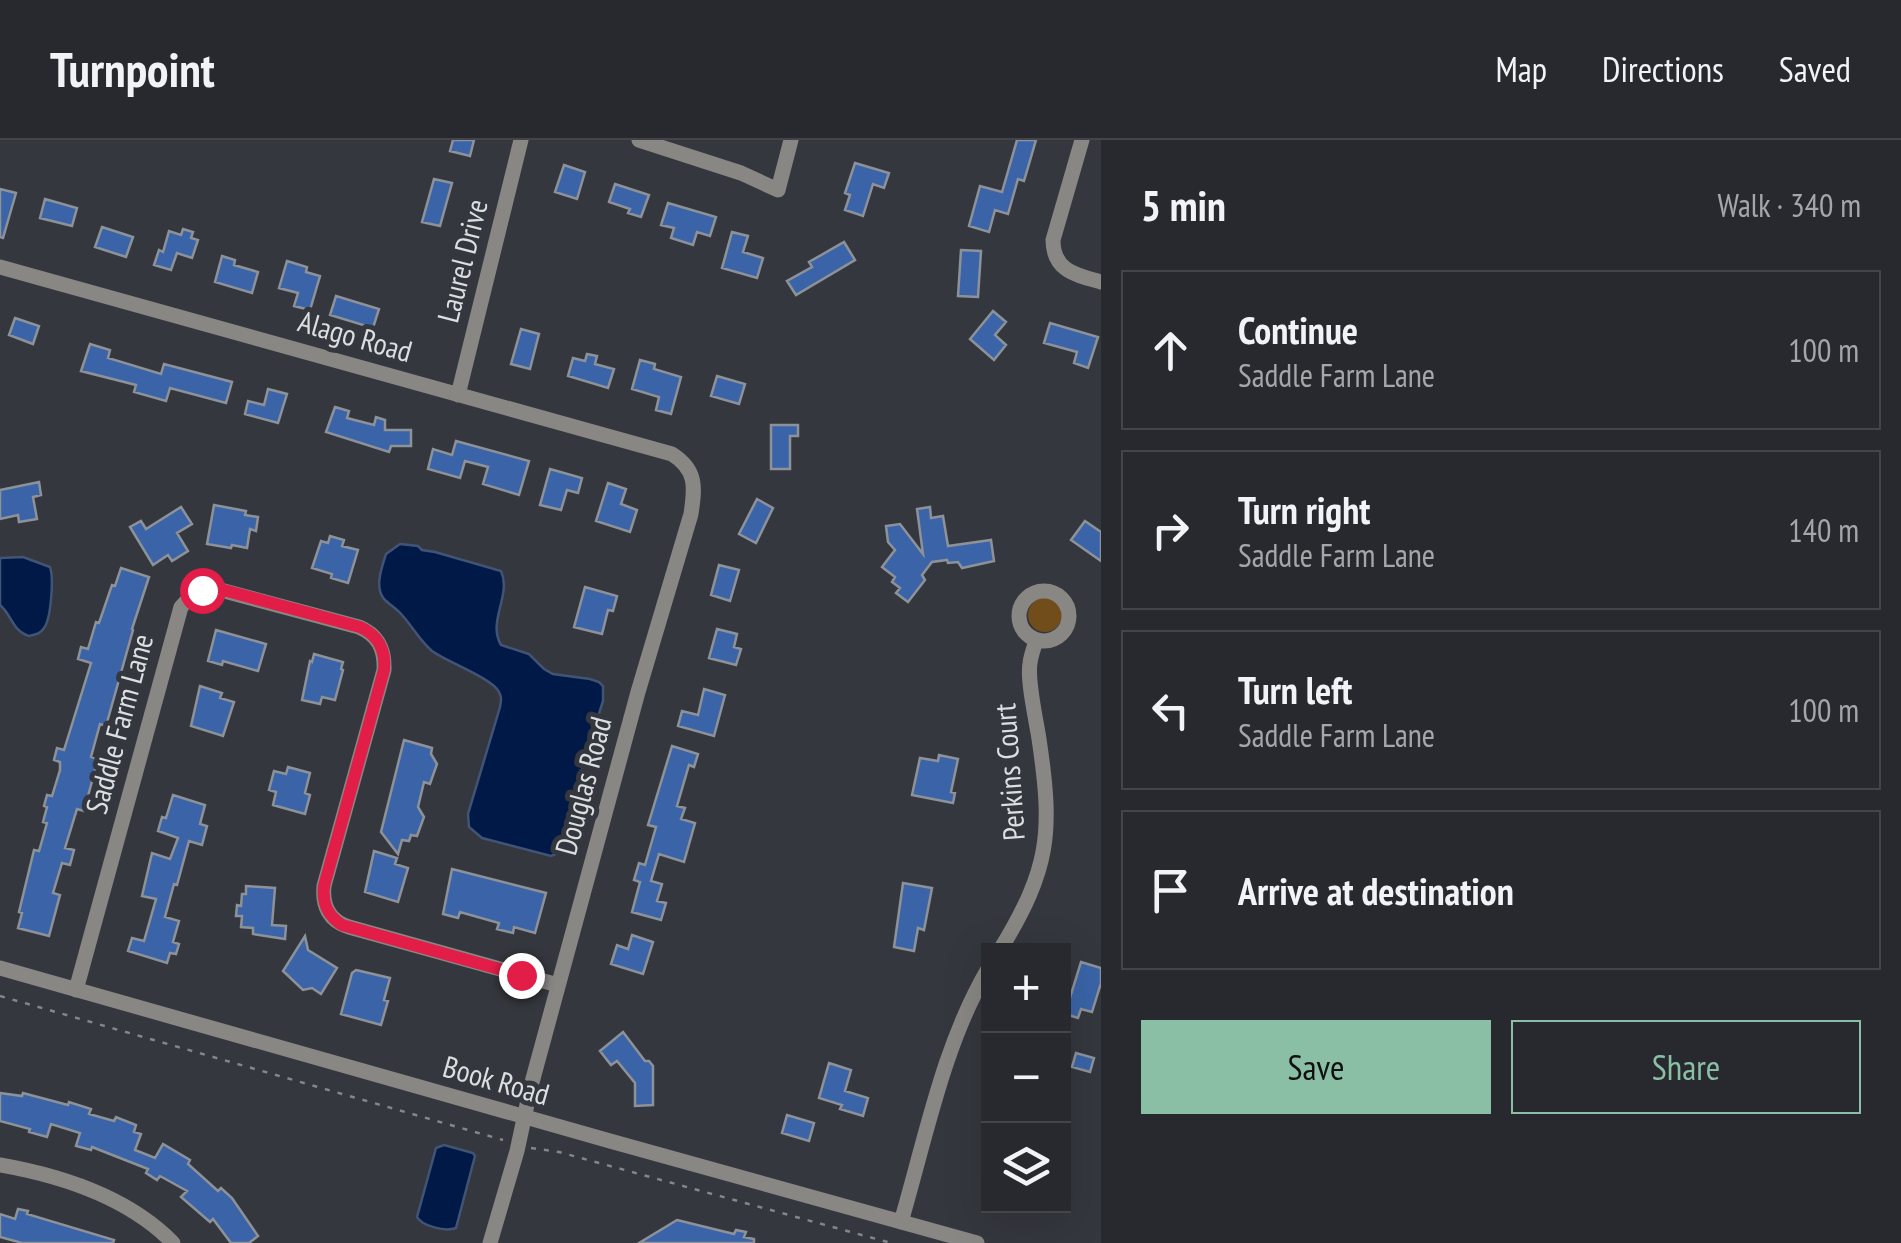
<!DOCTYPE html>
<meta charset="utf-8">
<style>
body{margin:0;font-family:"PT Sans Narrow",sans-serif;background:#33353a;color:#f1f3f6}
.controls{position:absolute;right:30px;bottom:30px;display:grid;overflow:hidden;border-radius:0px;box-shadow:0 10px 40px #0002}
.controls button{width:90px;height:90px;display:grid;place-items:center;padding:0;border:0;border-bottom:2px solid #43454a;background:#27292e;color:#f1f3f6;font:50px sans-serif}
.stop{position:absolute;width:30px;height:30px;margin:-22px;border:8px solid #e11d48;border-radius:50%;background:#fff}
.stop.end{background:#e11d48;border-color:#fff;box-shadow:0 2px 10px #0008}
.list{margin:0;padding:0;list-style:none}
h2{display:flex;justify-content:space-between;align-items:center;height:130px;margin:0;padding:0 40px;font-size:42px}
h2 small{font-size:32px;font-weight:400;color:#a4a6aa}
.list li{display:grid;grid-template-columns:65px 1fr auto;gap:30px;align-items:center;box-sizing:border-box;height:160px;margin:0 20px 20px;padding:0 20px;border:2px solid #43454a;border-radius:0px}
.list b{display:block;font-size:38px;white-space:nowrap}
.list p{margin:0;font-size:32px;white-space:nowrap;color:#a4a6aa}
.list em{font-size:32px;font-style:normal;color:#a4a6aa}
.actions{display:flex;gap:20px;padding:30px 40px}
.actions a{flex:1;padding:22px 0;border:2px solid #8abfa5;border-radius:0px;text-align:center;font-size:35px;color:#8abfa5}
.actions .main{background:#8abfa5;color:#111}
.icon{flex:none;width:55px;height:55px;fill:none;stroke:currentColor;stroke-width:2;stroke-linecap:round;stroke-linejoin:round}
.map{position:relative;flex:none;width:1101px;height:1103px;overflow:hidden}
header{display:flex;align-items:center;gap:60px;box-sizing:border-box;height:140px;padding:0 50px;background:#27292e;border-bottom:2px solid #43454a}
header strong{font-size:48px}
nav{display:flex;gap:55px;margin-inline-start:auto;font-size:35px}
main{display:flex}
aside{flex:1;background:#27292e}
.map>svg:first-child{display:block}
.green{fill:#704d1b}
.water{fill:#001947;stroke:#425476;stroke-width:2.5}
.building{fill:#3a64a7;stroke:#8d9198;stroke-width:2.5}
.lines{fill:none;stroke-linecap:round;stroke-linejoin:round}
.path{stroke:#83868b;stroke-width:2.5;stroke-dasharray:5 8;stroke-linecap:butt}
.minor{stroke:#898784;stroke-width:15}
.route{stroke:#e11d48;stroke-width:12}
.labels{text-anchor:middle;stroke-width:10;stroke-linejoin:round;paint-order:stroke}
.street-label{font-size:30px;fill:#dcdfe2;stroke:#34373d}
</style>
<header>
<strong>Turnpoint</strong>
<nav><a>Map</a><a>Directions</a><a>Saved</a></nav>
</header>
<main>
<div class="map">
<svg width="1101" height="1103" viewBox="0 0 1101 1103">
<rect width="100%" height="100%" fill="#34373d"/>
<path class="green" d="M1028 475a17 17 0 1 1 34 0a17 17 0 1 1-34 0Z"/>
<path class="water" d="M400,404L418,406L422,410L435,412L501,431C512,455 487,481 501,505L529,514L544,529L553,534L590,539L599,542L603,546V561L586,615L562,705L556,714L551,716L482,698L469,687L468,674L500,567C501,560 502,558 499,552C492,538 447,522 432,511C419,500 413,487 402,475C397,469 390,465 384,459C374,447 382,427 386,414Z
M23,417L50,427C54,438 51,479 44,488C39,495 36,494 29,496C12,491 12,475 0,465V418Z
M444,1005L473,1013L475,1016L456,1088C445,1092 422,1086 417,1077L436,1008Z"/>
<path class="building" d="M453,0H474L470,16L450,11Z
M1017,0H1036L1024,41L1018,39L1008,74L995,70L989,92L969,86L980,46L1002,52Z
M855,23L889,33L884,48L873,44L863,76L845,70L850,55L845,53Z
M564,25L585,32L577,59L555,52Z
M434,39L452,43L440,86L422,82Z
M615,44L649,55L641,77L628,73L630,69L609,62Z
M0,49L16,53L3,98L0,97Z
M45,59L77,68L72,86L40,78Z
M668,63L716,77L710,96L697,92L693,105L671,98L674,88L661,85Z
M102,87L133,97L126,117L95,107Z
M183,89L193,92L191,98L198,100L192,118L177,113L171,130L154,125L159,110L163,112L169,91L181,95Z
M732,92L748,96L743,112L763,118L757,138L722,128Z
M844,102L855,120L796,155L787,141L812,127L809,122Z
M961,110L981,111L978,157L958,156Z
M222,116L235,120L234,125L258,132L252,153L215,142Z
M287,121L307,127L306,132L320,136L310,170L294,166L298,153L279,148Z
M336,156L379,169L373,188L330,175Z
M993,171L1006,182L995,195L1006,205L994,220L970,199Z
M15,178L39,186L33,204L9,195Z
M1050,183L1098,197L1088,228L1074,223L1077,212L1044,203Z
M521,189L539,194L530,229L511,224Z
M90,204L110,210L108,218L161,234L164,224L232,242L226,263L170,248L166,261L134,252L136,245L81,231Z
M587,214L597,216L595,224L614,229L608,248L568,236L573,218L585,221Z
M640,220L655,224L654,229L681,237L671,274L656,270L659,257L632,249Z
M717,236L745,244L739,264L711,256Z
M268,249L287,254L278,283L245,274L248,261L264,265Z
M335,267L349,271L347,278L374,285L376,277L385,280V290H411V306H391L389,312L326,292Z
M771,285H798V296H790V329H771Z
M456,301L529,321L519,355L483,344L488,327L465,321L460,338L428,329L433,309L452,315Z
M550,329L582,338L578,353L567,350L561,370L540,365Z
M39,342L41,355L33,357L37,379L19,382L18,375L0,379V350Z
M608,343L626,349L621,364L637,370L630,392L596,381Z
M757,359L773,368L756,403L739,394Z
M214,365L246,371L245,375L258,377L256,391L250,389L247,408L232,405L231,408L207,404Z
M181,367L192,384L177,393L188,411L172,421L168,415L153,425L130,387L141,381L146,389Z
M930,367L931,378L943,376L948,406L991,400L994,421L962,428L958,422L948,423L947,420L932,422L922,435L925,440L908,462L896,453L900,448L892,442L895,437L882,427L895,410L888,402L886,386L900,384L923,414L917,369Z
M1085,381L1101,392V421L1071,400Z
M330,396L344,400L342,406L358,410L348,443L331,438L332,434L312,428L321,401L328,403Z
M719,425L739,430L730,461L711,455Z
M121,428L149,437L132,489L133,490L106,586L100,584L91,617L98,619L84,671L77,669L65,708L74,710L70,725L62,723L53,753L60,755L49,796L18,788L22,773L19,772L34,710L39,711L47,683L43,682L47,667L44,666L47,655L52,656L60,630V622L54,620L57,608L64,610L91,523L78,519L81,507L88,509L96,482L99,483L112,445L115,446Z
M585,447L617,456L613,471L608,470L602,494L574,487Z
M717,489L737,494L734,507L741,509L736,525L709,518Z
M216,490L266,504L258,531L223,521L222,525L208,521Z
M314,514L343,522L341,529L343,530L335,560L322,557L320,564L302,560L310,521L312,522Z
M200,546L222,553L220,558L234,562L223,596L191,586Z
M704,549L725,555L714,596L678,586L682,571L698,575Z
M404,600L432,608L431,614L437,624L430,644L424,642L418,667L424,677L417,696L411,695L409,701L402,700L398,714L381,692Z
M672,606L698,614L694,627L689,625L677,666L685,668L681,679L695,683L684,722L659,714L651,741L662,744L657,761L666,763L661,780L632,772L640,742L634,740L639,723L645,725L656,687L648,685Z
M939,615L958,619L951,652L955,653L953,663L912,655L920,618L938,621Z
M288,627L310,633L305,653L310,655L305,674L273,665L276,652L269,650L274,631L286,634Z
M173,655L205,665L200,684L207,686L202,705L189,701L177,745L174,744L165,777L179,781L173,802L179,804L176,814L170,813L167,823L128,811L132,798L144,801L156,759L142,756L152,713L170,719L178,698L158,691L162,677L166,678Z
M374,711L397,718L395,724L408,728L398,762L365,752Z
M452,729L546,753L535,793L514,787L513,793L497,789L499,783L460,772L458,778L443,774Z
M903,743L932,748L924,790L918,788L914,811L894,807Z
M246,746L275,748L272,785L286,786L285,799L253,794V788L241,787L242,776H236L237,765L241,766L242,754H246Z
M632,795L653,802L643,834L611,824L617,805L628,809Z
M305,796L308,810L337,828L321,854L312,848L303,850L283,831Z
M1081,822L1101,828V843L1092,872L1081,869L1078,878L1065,874Z
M356,830L390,838L384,860L388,861L381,885L341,874L352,833Z
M623,892L645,921H649L653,926V965L635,966V943L617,921L611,925L600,911Z
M1076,913L1094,918L1090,932L1072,927Z
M829,923L851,930L845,951L868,958L863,976L840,969L842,965L819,958Z
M0,953L22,956L23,953L68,965L69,962L91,969L89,974L114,981L116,977L136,985L134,992L141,994L135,1010L155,1018L163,1004L190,1020L188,1024L218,1051L221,1048L232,1058L258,1096L249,1103H231L213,1079L210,1082L181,1057L187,1051L160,1036L157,1040L146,1033L148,1029L92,1007L91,1010L76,1006L80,993L51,984L47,997L29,992L30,989L0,981Z
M787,975L814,983L809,1001L782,993Z
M18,1069L28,1071L27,1074L114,1100L113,1103H22L0,1097V1074L15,1079Z
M677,1080L734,1094L736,1090L746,1092L744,1097L754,1099V1103H639Z"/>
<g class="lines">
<path class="path" d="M0,856L503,1000
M531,1008L559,1012L891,1103"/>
<path class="minor" d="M639,0L741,33L778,50L791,0
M1082,0L1053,100C1053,131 1076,135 1101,142
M0,127L672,314C697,330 695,347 691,374L638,552L531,946L517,1011L490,1103
M458,255L521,0
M1019 476a25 25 0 1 1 50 0a25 25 0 1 1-50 0Z
M1000,810C1050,728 1053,693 1039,599C1036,579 1027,541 1030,523C1031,515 1034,508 1036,500
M0,828L610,1001L977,1103
M76,850L181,467L194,453L213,448L359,487C378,495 385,509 384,530L324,746C322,766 329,781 349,787L558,845
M0,1025C63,1036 128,1057 173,1103
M901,1082C926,997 943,906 988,829"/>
</g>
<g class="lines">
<path class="route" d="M202,450L220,449L360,487C378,495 386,510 384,530L324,746C322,763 327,775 342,785L521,835"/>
</g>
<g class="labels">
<g class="street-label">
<text transform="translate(463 121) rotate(-76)" y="10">Laurel Drive</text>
<text transform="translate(355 197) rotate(16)" y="10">Alago Road</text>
<text transform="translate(120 584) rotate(-75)" y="10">Saddle Farm Lane</text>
<text transform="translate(1010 632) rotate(-94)" y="10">Perkins Court</text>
<text transform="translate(584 646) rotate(-75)" y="10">Douglas Road</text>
<text transform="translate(496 941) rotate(16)" y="10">Book Road</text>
</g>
</g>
</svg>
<div class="controls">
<button>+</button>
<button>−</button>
<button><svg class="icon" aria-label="layers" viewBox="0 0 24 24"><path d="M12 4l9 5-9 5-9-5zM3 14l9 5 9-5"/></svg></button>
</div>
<div class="stop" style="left:202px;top:450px"></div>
<div class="stop end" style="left:521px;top:835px"></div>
</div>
<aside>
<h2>5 min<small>Walk · 340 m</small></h2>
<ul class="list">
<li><svg class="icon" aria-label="ahead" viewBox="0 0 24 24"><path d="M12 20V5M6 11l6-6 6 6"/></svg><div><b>Continue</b><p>Saddle Farm Lane</p></div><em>100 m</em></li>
<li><svg class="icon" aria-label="right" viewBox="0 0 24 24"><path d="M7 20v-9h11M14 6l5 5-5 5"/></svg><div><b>Turn right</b><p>Saddle Farm Lane</p></div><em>140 m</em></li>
<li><svg class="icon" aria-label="left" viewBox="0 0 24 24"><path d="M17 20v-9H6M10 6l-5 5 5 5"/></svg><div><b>Turn left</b><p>Saddle Farm Lane</p></div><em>100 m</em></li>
<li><svg class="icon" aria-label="arrive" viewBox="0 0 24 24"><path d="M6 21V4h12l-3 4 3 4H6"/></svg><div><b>Arrive at destination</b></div></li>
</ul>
<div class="actions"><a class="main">Save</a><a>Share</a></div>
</aside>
</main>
